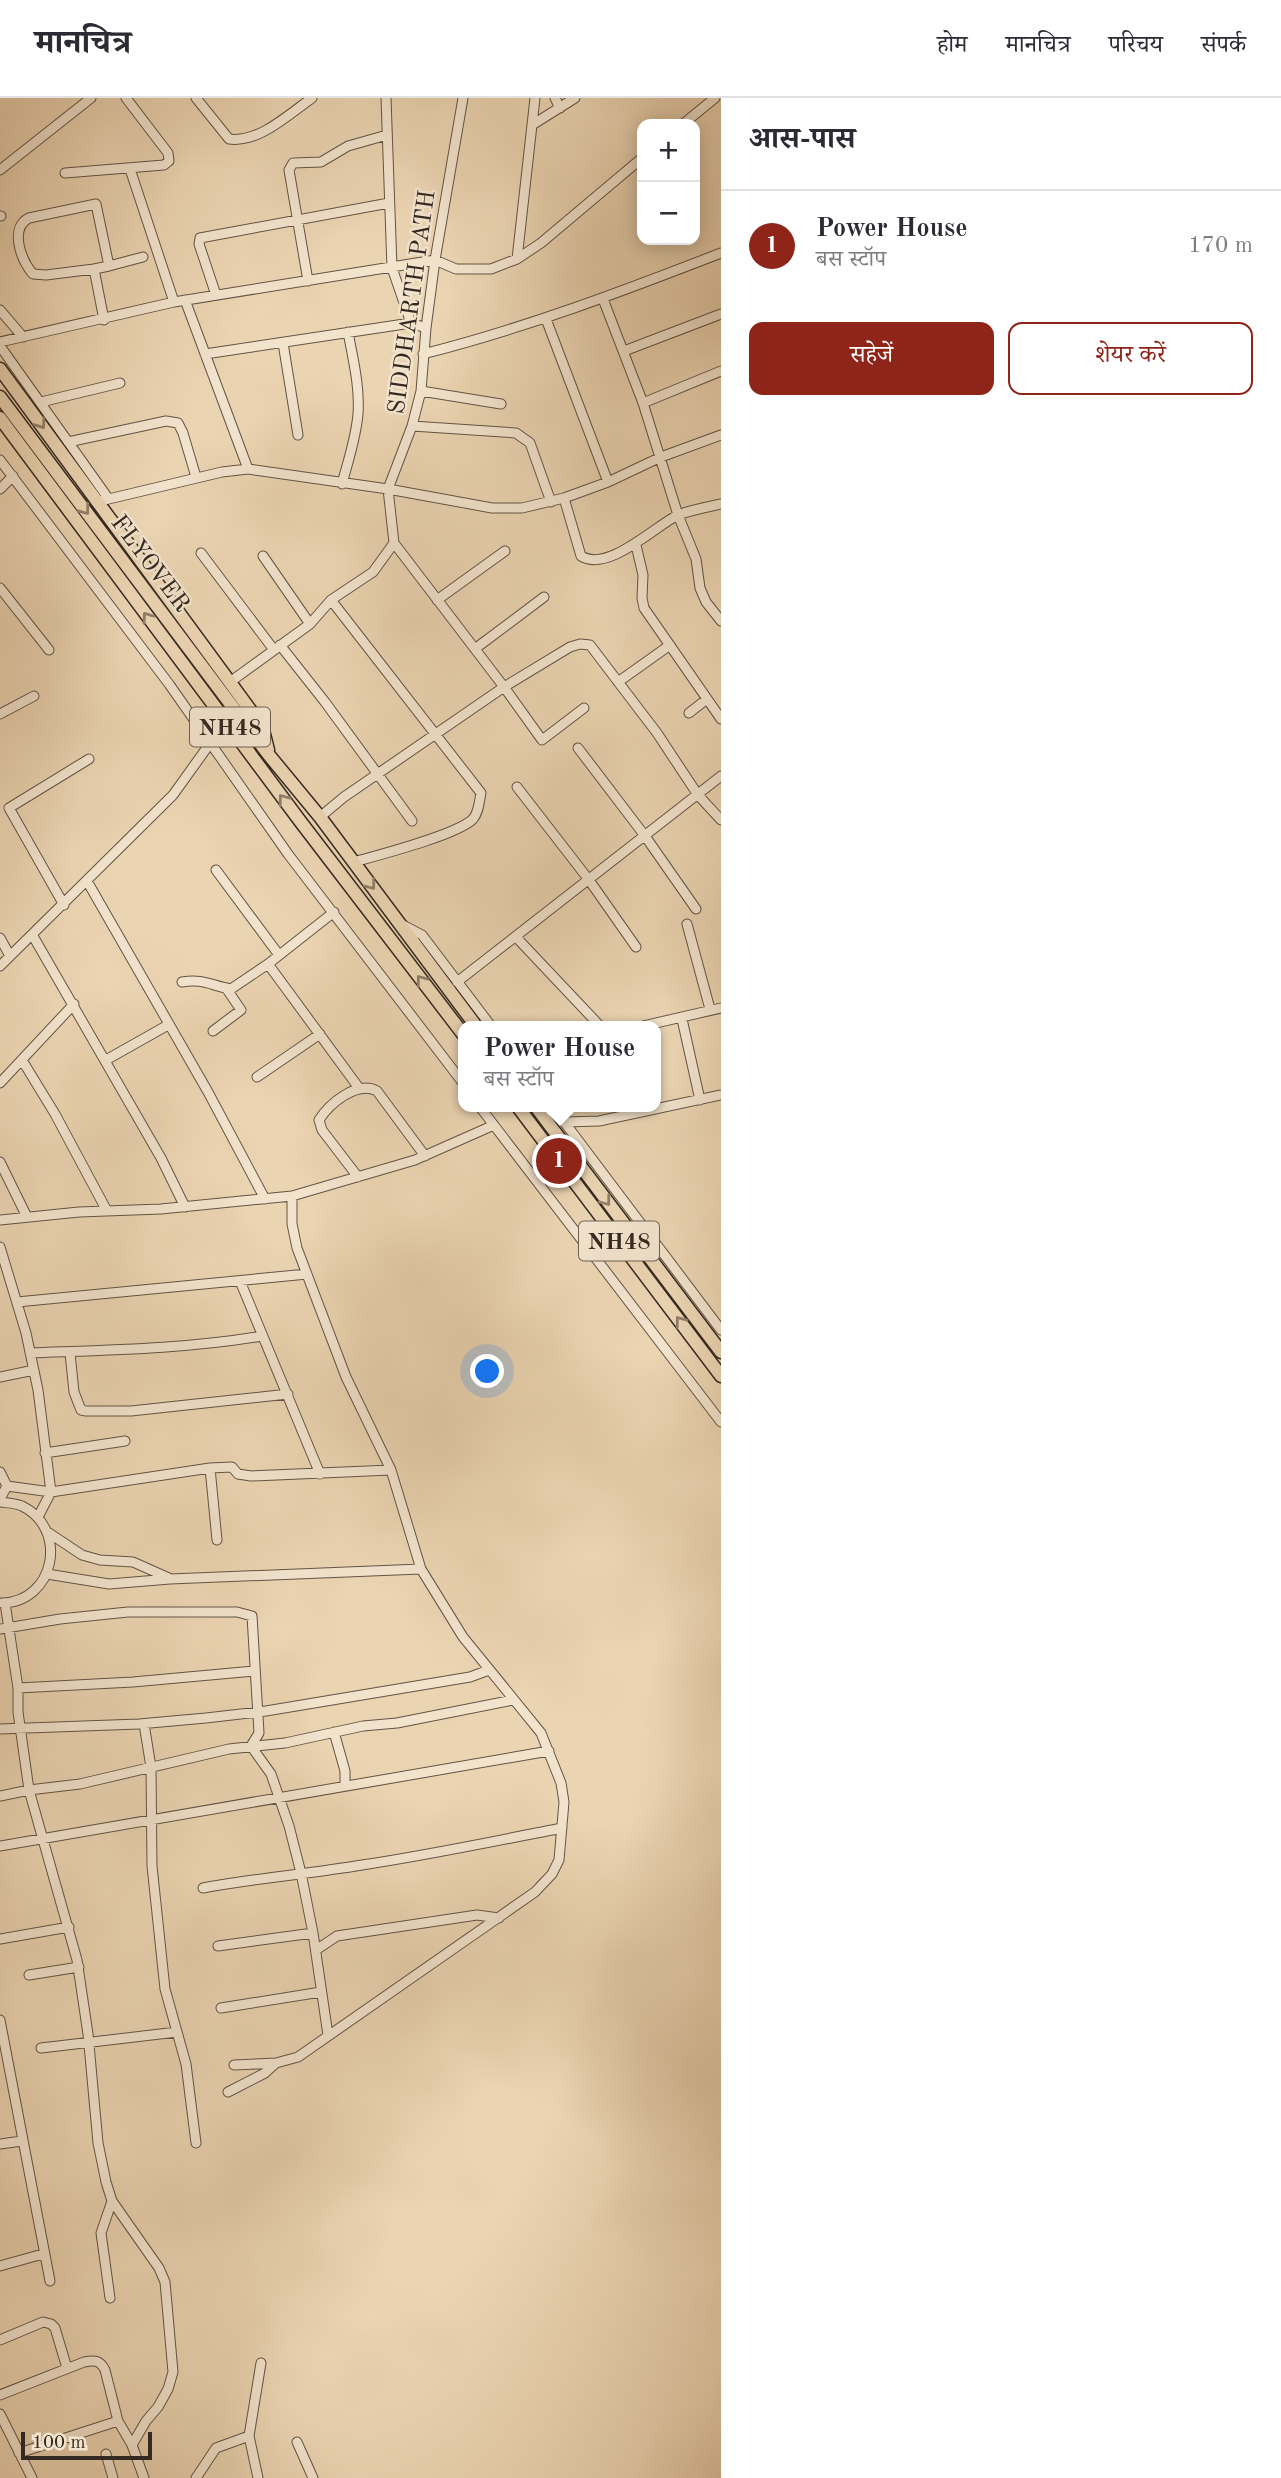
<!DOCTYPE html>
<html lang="hi">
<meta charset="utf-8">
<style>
body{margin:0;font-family:"Old Standard TT","Noto Serif Devanagari",serif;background:#f2f2f3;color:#2b2b33}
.controls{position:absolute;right:21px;top:21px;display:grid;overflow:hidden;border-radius:14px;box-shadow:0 4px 18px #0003}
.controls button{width:63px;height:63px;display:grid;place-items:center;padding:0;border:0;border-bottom:2px solid #e1e1e2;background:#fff;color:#2b2b33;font:35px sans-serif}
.scale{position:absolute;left:21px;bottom:18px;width:131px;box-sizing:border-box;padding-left:7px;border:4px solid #352a21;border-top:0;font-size:19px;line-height:24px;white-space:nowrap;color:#352a21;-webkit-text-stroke:5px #f2e3cd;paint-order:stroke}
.you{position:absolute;left:488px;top:1274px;width:24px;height:24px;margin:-18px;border:5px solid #fff;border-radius:50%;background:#1a73e8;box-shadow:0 0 0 10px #1a73e833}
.badge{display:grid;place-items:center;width:46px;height:46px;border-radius:50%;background:#8f2418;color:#fff;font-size:23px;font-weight:700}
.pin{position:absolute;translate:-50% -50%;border:4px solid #fff;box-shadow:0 2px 7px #0006}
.popup{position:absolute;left:458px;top:923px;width:203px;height:91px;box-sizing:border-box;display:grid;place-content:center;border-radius:14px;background:#fff;filter:drop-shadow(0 2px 5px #0005);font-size:23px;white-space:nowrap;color:#7c7c81}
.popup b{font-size:26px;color:#2b2b33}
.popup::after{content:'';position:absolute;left:50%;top:100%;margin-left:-14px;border:14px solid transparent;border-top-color:#fff}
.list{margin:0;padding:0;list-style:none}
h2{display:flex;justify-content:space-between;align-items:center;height:91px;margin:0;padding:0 28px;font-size:30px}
h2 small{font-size:23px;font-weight:400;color:#7c7c81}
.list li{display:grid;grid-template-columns:46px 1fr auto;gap:21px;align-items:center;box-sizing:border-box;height:112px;padding:0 28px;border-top:2px solid #e1e1e2}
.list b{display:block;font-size:26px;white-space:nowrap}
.list p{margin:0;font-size:23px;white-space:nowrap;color:#7c7c81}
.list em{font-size:23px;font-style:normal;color:#7c7c81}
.actions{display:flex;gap:14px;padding:21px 28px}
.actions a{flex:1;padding:16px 0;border:2px solid #8f2418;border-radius:14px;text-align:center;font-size:24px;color:#8f2418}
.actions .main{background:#8f2418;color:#fff}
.map{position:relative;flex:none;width:721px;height:2380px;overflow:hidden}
header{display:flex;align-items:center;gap:42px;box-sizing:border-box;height:98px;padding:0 35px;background:#fff;border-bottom:2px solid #e1e1e2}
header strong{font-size:33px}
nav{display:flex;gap:38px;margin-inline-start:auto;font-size:24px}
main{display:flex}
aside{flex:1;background:#fff}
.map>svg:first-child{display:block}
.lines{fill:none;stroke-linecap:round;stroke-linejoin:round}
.minor-casing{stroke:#625445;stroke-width:11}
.highway-casing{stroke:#352a21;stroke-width:15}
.minor{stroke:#f2e3cd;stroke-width:9}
.highway{stroke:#ebd4b2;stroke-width:12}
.oneway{stroke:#907f6a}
.labels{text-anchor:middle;stroke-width:5;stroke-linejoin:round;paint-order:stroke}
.shield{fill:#f2e3cd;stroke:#6e6255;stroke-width:2}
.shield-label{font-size:23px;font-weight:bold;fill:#352a21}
.street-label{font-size:24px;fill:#352a21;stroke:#f2e3cd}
</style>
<header>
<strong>मानचित्र</strong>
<nav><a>होम</a><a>मानचित्र</a><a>परिचय</a><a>संपर्क</a></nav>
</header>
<main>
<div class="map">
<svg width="721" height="2380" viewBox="0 0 721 2380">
<rect width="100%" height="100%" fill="#ebd4b2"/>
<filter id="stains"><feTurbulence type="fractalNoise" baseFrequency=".00286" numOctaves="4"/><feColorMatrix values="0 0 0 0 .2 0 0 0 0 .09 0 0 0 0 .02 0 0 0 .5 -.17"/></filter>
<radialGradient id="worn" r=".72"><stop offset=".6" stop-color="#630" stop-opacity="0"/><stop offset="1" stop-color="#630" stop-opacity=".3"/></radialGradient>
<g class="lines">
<defs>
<path id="minor" d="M196,0L229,41C259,45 288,17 312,0
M386,0L392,170L411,225
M555,0L560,10
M683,26L715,0
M532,27L575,0
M130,71L174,204
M0,72L91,0
M65,75L164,67L169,63L168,55L126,0
M0,118H1
M517,161L535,0
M109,168L143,159
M94,171L109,168L96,106L29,120C9,130 21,162 33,176L46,177L94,171L104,222
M308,183L289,72L293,65L321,64L348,48L387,37
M216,197L199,146L200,140L389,105
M603,201L643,305L678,417L696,461L700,490L706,504L721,523
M185,202L248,371
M0,212L23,239
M546,221L608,384
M0,244L174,204L435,162L456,171H491L517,161L541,145L642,60
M283,245L298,337
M0,248L108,400
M624,253L721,216
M205,256L411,225L426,230
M423,256C526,230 623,193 721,155
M421,293L501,306
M41,304L120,285
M643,305L721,273
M412,328L516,335L530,345L551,404
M68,344L166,323L178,325L183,335L196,379
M0,362L169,586L288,756L463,985
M342,386C348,363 356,340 358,316C360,289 353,261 348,234
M0,391L13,378
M564,400L581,458C608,475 655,428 678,417C691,412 707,409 721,406
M96,404L222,374L248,371L388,391L492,410H522L564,400L608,384L661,359L721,337
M636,447L643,477L642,500L644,510L721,621
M201,455L274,552
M263,458L310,526
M0,490L49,552
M331,502L481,695C479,704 479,714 473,721C457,737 379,757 354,764
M437,502L505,453
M280,547L325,604L412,723
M476,550L544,499
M230,584L310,526L331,502L373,474L394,445L388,391L412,328L421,293L426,230L435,162L463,0
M618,584L670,547
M584,610L542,642L504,589L570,549L580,546L590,547L657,635L698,697L721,722
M689,615L707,601
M0,616L34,598
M578,650L645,738L696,811
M517,689L589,782L636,849
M320,719L344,699L504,589L394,445
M216,772L279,857
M87,783L208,994L265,1101
M64,807L9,710L89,661
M401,826L422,837L491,928
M687,826L710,911
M33,838L161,1060L185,1109
M516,839L600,928
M0,840L10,858
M268,866L359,990
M0,868L173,697L211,644
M182,884C203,880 212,888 231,891L268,866L334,814
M457,884L721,678
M682,921L700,1002
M643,928L721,910
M213,933L241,912L226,890
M22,962L55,1016L107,1113
M106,962L168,927
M257,979L320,936
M0,985L74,906
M480,1009L721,1324
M553,1009L721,1232
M565,1024L599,1023L721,997
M0,1064L27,1119
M358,1079L322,1032L319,1022C329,1006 357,982 377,993L425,1058
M0,1122L79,1114L161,1111L292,1098
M0,1149L26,1235L38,1292L51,1394L38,1419
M240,1183L320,1376
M17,1204L307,1176
M30,1255C108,1252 185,1251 262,1238
M70,1255L74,1294L81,1312L86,1313H131L288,1296
M0,1279L34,1272
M45,1355L125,1343
M210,1370L217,1442
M0,1374L7,1388L0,1401
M7,1388L51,1394L210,1370L232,1369L238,1376L251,1378L391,1372
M0,1404C7,1405 15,1405 22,1408C69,1431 55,1504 2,1505
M49,1435L82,1457L100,1462L133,1464L169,1480
M47,1476L109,1486L170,1481L421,1471L391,1372L346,1279L297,1150L292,1126V1098L415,1062L494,1027
M5,1505L18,1590V1614L29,1692L77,1862L88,1936L98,2045L106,2084L112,2103L159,2170L165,2184L173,2274L168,2291L158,2309L146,2323L132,2347L144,2380
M0,1531L60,1521L128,1514H237L252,1518L259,1635L251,1648L271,1676L289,1728L301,1775L313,1835L328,1937
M18,1590L133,1584L254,1573
M144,1626L151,1669L152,1768L165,1891L186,1966L196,2045
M0,1631L139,1626L206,1620L266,1613L470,1579L489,1572
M334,1634L345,1673V1688
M0,1698L29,1692L80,1686L229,1651L285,1645L363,1628L397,1625L513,1602
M0,1748L549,1653
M203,1790C256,1780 309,1776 362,1767C429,1757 495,1743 562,1730
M0,1841L69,1829
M218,1848L313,1835
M316,1852L337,1838L477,1817L499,1820
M29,1877L79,1869
M221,1910L321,1894
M0,1922L50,2183
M41,1950L177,1934
M234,1967L276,1965L298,1959L535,1794L552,1776L559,1762L564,1704L561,1685L541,1635L463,1539L421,1471
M228,1994L265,1975L276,1965
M0,2046L22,2043
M0,2168L43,2156
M110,2200L101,2135L112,2103
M0,2242L43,2224L51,2226L55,2230L67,2270
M0,2297L84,2264C95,2262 100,2262 105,2272L118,2323L132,2347
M0,2316L32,2380
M297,2344L313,2380
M19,2355L118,2323
M106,2356L113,2380
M196,2380L216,2350L249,2338
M258,2380L249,2338L261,2265"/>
<path id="highway" d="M0,271L262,628L268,652
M0,299L268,656L320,719L476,928
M0,320L300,723L463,936
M518,1009L721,1278
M536,1009L721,1254"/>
</defs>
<use href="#minor" class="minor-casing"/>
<use href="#highway" class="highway-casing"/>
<use href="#minor" class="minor"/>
<use href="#highway" class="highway"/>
</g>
<defs><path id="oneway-chevron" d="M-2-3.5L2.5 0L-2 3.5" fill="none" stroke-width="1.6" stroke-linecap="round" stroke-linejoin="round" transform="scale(1.75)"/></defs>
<g class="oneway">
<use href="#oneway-chevron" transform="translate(41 326) rotate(55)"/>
<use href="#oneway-chevron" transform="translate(85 412) rotate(53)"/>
<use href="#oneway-chevron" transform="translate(147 519) rotate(-126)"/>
<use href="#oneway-chevron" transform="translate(283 701) rotate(-127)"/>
<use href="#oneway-chevron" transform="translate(371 787) rotate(53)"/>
<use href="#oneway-chevron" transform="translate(421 882) rotate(-127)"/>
<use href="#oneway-chevron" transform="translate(606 1103) rotate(53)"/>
<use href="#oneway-chevron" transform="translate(680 1223) rotate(-127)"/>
</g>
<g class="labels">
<g class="shield">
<rect x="190" y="609.5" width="80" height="39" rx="5"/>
<rect x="579" y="1123.5" width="80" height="39" rx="5"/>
</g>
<g class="shield-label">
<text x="230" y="637">NH48</text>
<text x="619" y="1151">NH48</text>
</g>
<g class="street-label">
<text transform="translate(411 204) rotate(-82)" y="8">SIDDHARTH PATH</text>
<text transform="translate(151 465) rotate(53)" y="8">FLYOVER</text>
</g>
</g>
<rect width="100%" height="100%" filter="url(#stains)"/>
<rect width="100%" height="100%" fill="url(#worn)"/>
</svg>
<div class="controls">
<button>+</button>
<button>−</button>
</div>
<div class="scale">100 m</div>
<div class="you"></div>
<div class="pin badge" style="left:559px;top:1063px">1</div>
<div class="popup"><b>Power House</b>बस स्टॉप</div>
</div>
<aside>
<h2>आस-पास<small></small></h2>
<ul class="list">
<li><span class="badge">1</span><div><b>Power House</b><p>बस स्टॉप</p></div><em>170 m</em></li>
</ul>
<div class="actions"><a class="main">सहेजें</a><a>शेयर करें</a></div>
</aside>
</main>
